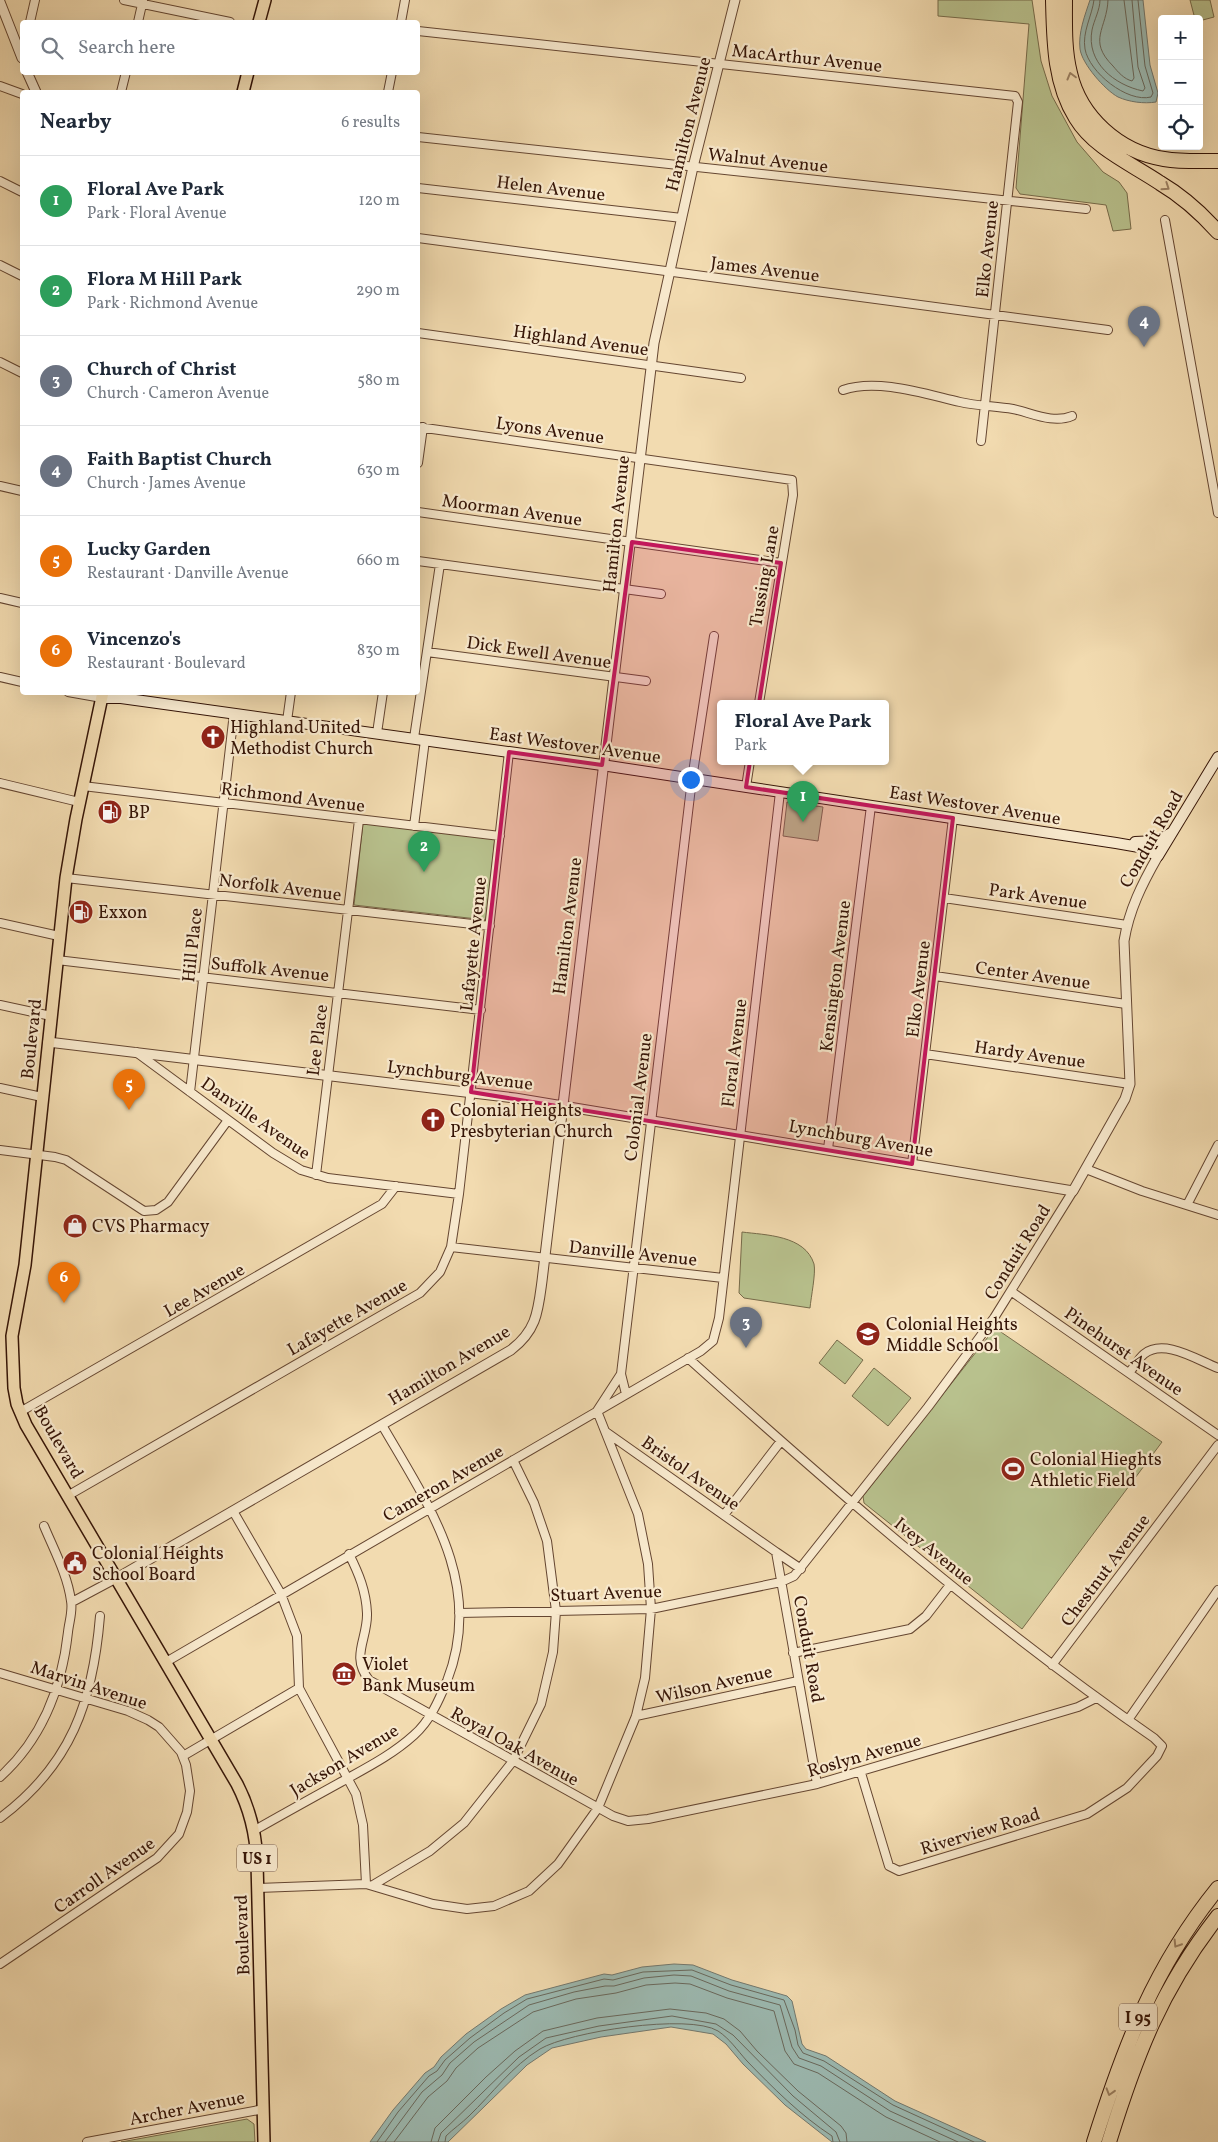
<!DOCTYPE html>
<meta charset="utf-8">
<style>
body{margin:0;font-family:Vollkorn,serif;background:#f2f2f3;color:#1f2937}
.controls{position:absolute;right:15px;top:15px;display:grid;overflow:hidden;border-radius:5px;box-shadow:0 5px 20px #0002}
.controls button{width:45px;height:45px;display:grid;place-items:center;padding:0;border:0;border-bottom:1px solid #e0e1e3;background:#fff;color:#1f2937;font:25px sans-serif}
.you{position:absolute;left:690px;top:779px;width:18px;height:18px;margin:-12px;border:4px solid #fff;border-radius:50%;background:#1a73e8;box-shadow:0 0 0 8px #1a73e833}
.badge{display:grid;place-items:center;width:32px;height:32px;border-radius:50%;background:#b45309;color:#fff;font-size:16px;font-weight:700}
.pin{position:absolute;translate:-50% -41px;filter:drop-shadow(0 1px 2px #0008)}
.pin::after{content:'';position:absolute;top:26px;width:18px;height:15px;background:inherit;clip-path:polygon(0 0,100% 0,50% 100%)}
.popup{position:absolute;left:717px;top:700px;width:172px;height:65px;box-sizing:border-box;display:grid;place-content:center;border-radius:5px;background:#fff;filter:drop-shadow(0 1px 4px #0005);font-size:16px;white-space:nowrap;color:#747a83}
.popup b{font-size:19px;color:#1f2937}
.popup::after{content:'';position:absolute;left:50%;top:100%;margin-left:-10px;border:10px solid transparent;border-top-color:#fff}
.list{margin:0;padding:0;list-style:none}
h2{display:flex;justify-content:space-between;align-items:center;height:65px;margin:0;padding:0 20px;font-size:21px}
h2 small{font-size:16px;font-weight:400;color:#747a83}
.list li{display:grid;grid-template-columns:32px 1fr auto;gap:15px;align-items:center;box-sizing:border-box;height:90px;padding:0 20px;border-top:1px solid #e0e1e3}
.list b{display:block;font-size:19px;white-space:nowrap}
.list p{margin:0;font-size:16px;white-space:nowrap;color:#747a83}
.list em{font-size:16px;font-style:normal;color:#747a83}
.icon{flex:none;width:28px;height:28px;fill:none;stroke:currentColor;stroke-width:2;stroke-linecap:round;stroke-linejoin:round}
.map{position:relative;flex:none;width:1218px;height:2142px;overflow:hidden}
.search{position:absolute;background:#fff;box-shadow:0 5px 20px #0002;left:20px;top:20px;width:400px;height:55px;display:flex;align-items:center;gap:12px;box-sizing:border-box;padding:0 18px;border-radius:5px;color:#747a83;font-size:19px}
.panel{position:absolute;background:#fff;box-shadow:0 5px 20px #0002;left:20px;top:90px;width:400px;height:605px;border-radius:5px}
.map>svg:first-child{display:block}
.green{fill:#b8c18d;stroke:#776b4a}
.water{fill:#9cbab2;stroke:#73786e}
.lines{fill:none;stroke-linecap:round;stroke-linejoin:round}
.shore{stroke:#69685c;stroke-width:1}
.minor-casing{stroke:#654631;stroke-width:10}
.tertiary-casing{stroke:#654631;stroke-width:11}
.secondary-casing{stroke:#361507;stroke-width:12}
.primary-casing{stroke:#361507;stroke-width:14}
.motorway-casing{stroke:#361507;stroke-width:16}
.minor{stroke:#f7e8cc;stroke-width:8}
.tertiary{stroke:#f7e8cc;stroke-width:9}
.secondary{stroke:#f7e8cc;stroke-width:10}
.primary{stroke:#f2dbb0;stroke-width:11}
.motorway{stroke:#f2dbb0;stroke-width:14}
.oneway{stroke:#9d8264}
.marked{fill:#c2185b;fill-opacity:0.2;stroke:#c2185b;stroke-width:4;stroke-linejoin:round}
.labels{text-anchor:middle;stroke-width:4.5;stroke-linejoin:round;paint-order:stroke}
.shield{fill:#f7e8cc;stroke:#705442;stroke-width:1}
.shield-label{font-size:16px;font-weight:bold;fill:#361507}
.street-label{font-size:18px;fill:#361507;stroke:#f7e8cc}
.poi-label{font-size:18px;fill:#361507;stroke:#f7e8cc;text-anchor:start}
</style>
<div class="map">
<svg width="1218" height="2142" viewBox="0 0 1218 2142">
<rect width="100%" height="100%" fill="#f2dbb0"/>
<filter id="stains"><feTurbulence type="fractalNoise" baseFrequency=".004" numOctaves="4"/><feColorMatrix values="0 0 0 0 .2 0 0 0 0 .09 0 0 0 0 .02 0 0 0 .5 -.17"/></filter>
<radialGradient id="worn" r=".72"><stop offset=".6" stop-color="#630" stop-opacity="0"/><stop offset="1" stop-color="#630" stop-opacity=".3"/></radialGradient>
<path class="green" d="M938,0H1032L1041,61L1052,96L1077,142L1103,172L1119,182L1127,193L1131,229L1113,231L1106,205L1020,194L1016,188L1029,24L938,16Z
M1190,0H1210L1214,17L1199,21V19H1195Z
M787,802L823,807L818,841L783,836Z
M363,823L495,838L486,920L354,905Z
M742,1232C765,1235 805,1235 814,1264C816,1273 811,1297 810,1308L744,1298L739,1293Z
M995,1328L1162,1442L1022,1629L864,1503L863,1496Z
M837,1340L863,1360L845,1384L819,1363Z
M874,1368L911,1398L888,1426L852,1396Z
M247,2119L254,2124L255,2142H121Z"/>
<path class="water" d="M1090,0H1143L1150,65L1158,93L1156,102C1144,104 1129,102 1118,97C1105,90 1082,64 1080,49C1078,33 1085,15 1090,0Z
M674,1964L693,1965L732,1980L787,1996L792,2001L802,2044L806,2049L826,2056L895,2101L986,2142H832L785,2105L743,2064L726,2044L713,2034L671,2027L601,2037L552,2048L527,2065L448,2142H370L393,2110L425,2073L434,2067L441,2057L466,2034L501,2009L525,1995L604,1974L612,1975L642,1967Z"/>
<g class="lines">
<path class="shore" d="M1094,0C1092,16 1082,32 1085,49C1089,72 1127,103 1151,97L1153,93L1145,66L1138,0
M1100,0C1100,10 1094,20 1092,30C1086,62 1114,85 1143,91L1145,88L1138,67L1132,0
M1108,0C1107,29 1087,40 1113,66C1118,72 1124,79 1132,81L1134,78L1124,0
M377,2142L398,2112L429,2076L437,2071L445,2060L470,2038L504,2013L527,1999L604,1979L613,1980L643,1972L692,1970L731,1985L784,2000L795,2030L798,2045L803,2053L824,2061L893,2105L974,2142
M385,2142L422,2092L442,2075L450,2063L474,2042L529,2005L574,1992L605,1986H614L644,1978L674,1975L691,1976L729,1991L780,2005L792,2047L799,2058L821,2066L890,2111L958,2142
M394,2142L428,2097L447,2081L456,2068L478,2048L533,2012L576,1999L616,1993L646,1985L675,1983L690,1984L727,1998L774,2011L785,2051L794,2064L818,2073L886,2117L940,2142
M431,2142L435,2128L486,2077L515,2051L543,2031L597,2018L670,2009L706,2013L724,2019L740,2031L757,2051L798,2091L841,2126L846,2133L847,2142
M438,2142L441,2133L519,2057L546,2038L599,2026L672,2016L716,2024L733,2035L793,2096L836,2132L840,2142
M445,2142L446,2136C453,2129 462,2123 469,2116C492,2094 512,2066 540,2049C568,2032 689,2013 718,2031C730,2039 737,2050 747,2061C772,2087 801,2116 832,2136L833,2142"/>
<defs>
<path id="minor" d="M124,0L230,22
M30,22L35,0
M138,22L143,0
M401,22L405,0
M418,31L1015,96L1018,102L981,441
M0,86L22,94
M121,92L126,72
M388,92L392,72
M418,137L1086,209
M0,181L22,192
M418,188L682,218
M1165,220L1218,513
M418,238L1108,330
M0,265L22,276
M418,333L741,378
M0,362L22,373
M843,390C877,378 925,394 960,402C977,406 995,406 1013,409C1032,413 1053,424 1072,416
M418,427L792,480L793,495L759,703
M418,463L423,427
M0,486L22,491
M418,512L781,563
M418,561L661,594
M0,598L22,603
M427,652L646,681
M0,677L22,682
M68,692L102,698
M287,721L291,692
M377,733L383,692
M414,738L440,564
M0,783L79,802
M83,786L500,836
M746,787L750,761
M414,826L425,740
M66,878L490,926
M944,898L1127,925
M0,923L59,936
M57,960L481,1010
M935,976L1126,1004
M0,1005L51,1016
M136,1052L273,1153L301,1170L328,1178L459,1194
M925,1054L1130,1084
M0,1088L42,1097
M190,1092L234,713
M828,1149L871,806
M0,1150L55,1157L66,1160L144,1211L156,1210L168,1202L228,1120
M912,1164L953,818
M1086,1169L1142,1191L1218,1215
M316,1175L359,820
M1187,1205L1218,1145
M451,1247L723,1278
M1012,1292L1218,1435
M688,1358C837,1492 989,1624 1154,1738L1162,1746L1157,1756L1127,1788L1087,1814L899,1871L889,1866L861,1773
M1129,1373C1134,1367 1138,1359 1144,1354C1164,1338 1197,1360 1218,1368
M621,1374L626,1394
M20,1412L382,1204L396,1186
M606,1432L776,1552L817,1784
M69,1495L420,1293L440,1272L451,1247L459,1194L509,752
M233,1511L281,1594L297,1636L299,1688L356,1794L363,1825L366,1884
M724,1515L781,1441
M776,1552L801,1569
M349,1554C359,1574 366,1591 367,1613C368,1639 350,1656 369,1680L613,1816L628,1821L648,1819L817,1784L1078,1707L1096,1698
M72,1602L117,1578
M459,1613L651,1609L781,1582L794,1576L928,1407L994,1318L1073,1191
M793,1653L910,1629L926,1616L950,1585
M166,1662L701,1351L713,1341L719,1318L780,792
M1052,1665L1218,1445
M0,1673L128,1711L148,1720L159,1727L181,1752L186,1765L190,1791L187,1812L179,1834L157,1858L0,1964
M636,1716L798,1681
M1128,1720L1218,1590
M183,1756L299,1688
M0,1777C42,1739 62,1687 68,1632C69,1622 73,1611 71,1601C68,1576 54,1550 44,1526
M0,1818C71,1765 93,1702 100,1616
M255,1830C283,1814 312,1798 341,1782C366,1768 392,1755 414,1735C430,1721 439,1700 447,1681C485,1584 429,1506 382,1425
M373,1885L430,1851L464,1823L513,1761L541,1704L553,1652L556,1611L547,1541L534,1503L513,1460
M258,1888L366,1884L433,1904L467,1909L494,1906L529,1891L558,1864L598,1808L636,1716L645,1678L651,1609L648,1564L638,1514L597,1411L621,1374L692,779L714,636
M87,2142L264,2109"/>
<path id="tertiary" d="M0,2L22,58
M27,72L36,92
M48,1042L515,1098L1073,1191L1125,1099L1130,1084L1124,941C1129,910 1142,884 1158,856
M117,1578L511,1350C537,1330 538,1311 542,1281L654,343L693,167L735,0"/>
<path id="secondary" d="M102,698H121L602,765L1116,843L1139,847L1158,856L1218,757
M1135,842L1157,841L1171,833"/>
<path id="primary" d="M259,22L265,0
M243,92L248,72
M103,692L76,819L66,878L25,1265L12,1336L14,1388L17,1404L26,1425L237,1784C250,1809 256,1834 257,1862L264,2142"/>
<path id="motorway" d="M1053,0C1054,40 1054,83 1076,118C1094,148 1132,164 1160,183C1182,196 1201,213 1218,232
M1065,0C1065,24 1064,50 1070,73C1080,117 1119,152 1164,159C1182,162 1200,161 1218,161
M1094,2142C1124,2047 1154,1967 1218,1888
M1109,2142C1136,2055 1161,1989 1218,1916"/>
</defs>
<use href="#minor" class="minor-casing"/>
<use href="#tertiary" class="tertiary-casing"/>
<use href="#secondary" class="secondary-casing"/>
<use href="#primary" class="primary-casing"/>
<use href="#motorway" class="motorway-casing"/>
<use href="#minor" class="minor"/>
<use href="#tertiary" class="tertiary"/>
<use href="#secondary" class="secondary"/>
<use href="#primary" class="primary"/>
<use href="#motorway" class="motorway"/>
</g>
<defs><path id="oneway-chevron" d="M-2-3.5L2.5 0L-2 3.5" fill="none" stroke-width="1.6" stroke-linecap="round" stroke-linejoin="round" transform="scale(1.25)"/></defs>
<g class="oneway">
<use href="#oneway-chevron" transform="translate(1071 76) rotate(-105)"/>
<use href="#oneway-chevron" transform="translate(1166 187) rotate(34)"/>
<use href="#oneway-chevron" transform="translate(1177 1944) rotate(122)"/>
<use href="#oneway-chevron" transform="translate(1110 2092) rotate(107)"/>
</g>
<path class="marked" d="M632,542L781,563L746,787L953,818L912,1164L471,1092L509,752L602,765Z"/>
<defs>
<symbol id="church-disc" viewBox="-11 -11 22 22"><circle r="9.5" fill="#8f2418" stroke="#f7e8cc"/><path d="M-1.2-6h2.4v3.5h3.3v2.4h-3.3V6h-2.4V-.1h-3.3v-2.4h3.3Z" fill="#fff"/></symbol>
<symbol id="fuel-disc" viewBox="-11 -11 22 22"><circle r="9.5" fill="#8f2418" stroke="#f7e8cc"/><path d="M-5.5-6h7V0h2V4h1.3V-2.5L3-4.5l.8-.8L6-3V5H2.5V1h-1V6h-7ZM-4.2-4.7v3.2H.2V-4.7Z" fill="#fff"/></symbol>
<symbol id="shop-disc" viewBox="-11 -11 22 22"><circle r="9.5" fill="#8f2418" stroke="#f7e8cc"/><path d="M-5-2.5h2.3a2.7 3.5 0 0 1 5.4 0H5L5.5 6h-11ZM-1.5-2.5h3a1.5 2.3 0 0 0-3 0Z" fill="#fff"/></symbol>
<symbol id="school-disc" viewBox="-11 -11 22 22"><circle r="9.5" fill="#8f2418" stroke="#f7e8cc"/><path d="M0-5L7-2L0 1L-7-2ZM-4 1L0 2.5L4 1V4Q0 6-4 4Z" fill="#fff"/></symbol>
<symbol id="stadium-disc" viewBox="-11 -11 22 22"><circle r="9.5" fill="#8f2418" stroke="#f7e8cc"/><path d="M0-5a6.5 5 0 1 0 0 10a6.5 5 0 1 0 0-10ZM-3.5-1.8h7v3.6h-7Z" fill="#fff"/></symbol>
<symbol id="civic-disc" viewBox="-11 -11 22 22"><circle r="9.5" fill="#8f2418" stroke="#f7e8cc"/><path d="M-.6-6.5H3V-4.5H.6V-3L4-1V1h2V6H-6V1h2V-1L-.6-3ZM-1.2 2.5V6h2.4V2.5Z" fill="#fff"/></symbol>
<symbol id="museum-disc" viewBox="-11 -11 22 22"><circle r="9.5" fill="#8f2418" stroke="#f7e8cc"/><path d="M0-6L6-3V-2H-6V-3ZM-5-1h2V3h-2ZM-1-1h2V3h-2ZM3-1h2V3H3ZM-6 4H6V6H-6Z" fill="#fff"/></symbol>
</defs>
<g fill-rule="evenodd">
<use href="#church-disc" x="199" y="723" width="28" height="28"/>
<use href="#fuel-disc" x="96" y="798" width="28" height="28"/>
<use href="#fuel-disc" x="67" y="898" width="28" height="28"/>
<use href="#church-disc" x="419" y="1106" width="28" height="28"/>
<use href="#shop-disc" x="61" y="1212" width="28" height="28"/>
<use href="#school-disc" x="854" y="1320" width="28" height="28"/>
<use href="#stadium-disc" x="999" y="1455" width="28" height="28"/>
<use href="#civic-disc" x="61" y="1549" width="28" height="28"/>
<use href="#museum-disc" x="330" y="1660" width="28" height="28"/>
</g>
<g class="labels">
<g class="shield">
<rect x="237" y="1844.5" width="40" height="27" rx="4"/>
<rect x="1119" y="2003.5" width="38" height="27" rx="4"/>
</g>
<g class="shield-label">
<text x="257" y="1864">US 1</text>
<text x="1138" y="2023">I 95</text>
</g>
<g class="street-label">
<text transform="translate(807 58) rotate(6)" y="6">MacArthur Avenue</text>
<text transform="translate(688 124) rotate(-76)" y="6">Hamilton Avenue</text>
<text transform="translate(768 160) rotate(6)" y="6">Walnut Avenue</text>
<text transform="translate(551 188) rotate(7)" y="6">Helen Avenue</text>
<text transform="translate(987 249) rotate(-84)" y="6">Elko Avenue</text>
<text transform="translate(765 269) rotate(7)" y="6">James Avenue</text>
<text transform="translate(581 340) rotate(8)" y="6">Highland Avenue</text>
<text transform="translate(550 430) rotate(8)" y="6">Lyons Avenue</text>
<text transform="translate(512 510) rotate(8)" y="6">Moorman Avenue</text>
<text transform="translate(616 524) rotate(-84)" y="6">Hamilton Avenue</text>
<text transform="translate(764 576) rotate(-80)" y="6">Tussing Lane</text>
<text transform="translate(539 652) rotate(8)" y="6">Dick Ewell Avenue</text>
<text transform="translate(575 745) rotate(8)" y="6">East Westover Avenue</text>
<text transform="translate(293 797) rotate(7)" y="6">Richmond Avenue</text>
<text transform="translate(975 805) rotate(9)" y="6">East Westover Avenue</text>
<text transform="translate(1151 839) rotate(-60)" y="6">Conduit Road</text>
<text transform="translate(280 887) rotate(7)" y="6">Norfolk Avenue</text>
<text transform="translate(1038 896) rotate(8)" y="6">Park Avenue</text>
<text transform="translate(567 926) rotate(-83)" y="6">Hamilton Avenue</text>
<text transform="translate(473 944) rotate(-84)" y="6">Lafayette Avenue</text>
<text transform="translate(192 945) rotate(-84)" y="6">Hill Place</text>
<text transform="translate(270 969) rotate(6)" y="6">Suffolk Avenue</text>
<text transform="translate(1033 975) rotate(8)" y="6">Center Avenue</text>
<text transform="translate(835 976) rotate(-83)" y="6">Kensington Avenue</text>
<text transform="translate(918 989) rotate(-83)" y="6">Elko Avenue</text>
<text transform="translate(31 1039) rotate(-84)" y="6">Boulevard</text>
<text transform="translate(317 1040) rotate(-83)" y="6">Lee Place</text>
<text transform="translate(734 1053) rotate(-83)" y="6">Floral Avenue</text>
<text transform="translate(1030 1054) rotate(8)" y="6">Hardy Avenue</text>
<text transform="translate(460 1075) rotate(7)" y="6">Lynchburg Avenue</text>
<text transform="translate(638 1097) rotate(-83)" y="6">Colonial Avenue</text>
<text transform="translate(256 1118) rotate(35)" y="6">Danville Avenue</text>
<text transform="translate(861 1138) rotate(10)" y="6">Lynchburg Avenue</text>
<text transform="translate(1017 1252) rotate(-58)" y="6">Conduit Road</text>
<text transform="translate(633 1253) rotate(6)" y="6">Danville Avenue</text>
<text transform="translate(204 1290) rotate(-30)" y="6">Lee Avenue</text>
<text transform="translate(347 1317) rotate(-30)" y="6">Lafayette Avenue</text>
<text transform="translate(1124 1351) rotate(35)" y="6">Pinehurst Avenue</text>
<text transform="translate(449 1365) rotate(-31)" y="6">Hamilton Avenue</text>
<text transform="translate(59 1442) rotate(60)" y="6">Boulevard</text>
<text transform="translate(691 1473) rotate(35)" y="6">Bristol Avenue</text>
<text transform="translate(443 1483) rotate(-30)" y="6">Cameron Avenue</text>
<text transform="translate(934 1551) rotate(39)" y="6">Ivey Avenue</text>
<text transform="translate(1105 1570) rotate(-53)" y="6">Chestnut Avenue</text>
<text transform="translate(606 1593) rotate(-2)" y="6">Stuart Avenue</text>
<text transform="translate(809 1649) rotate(80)" y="6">Conduit Road</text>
<text transform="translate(714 1684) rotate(-13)" y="6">Wilson Avenue</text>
<text transform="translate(89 1685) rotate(18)" y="6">Marvin Avenue</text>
<text transform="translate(515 1746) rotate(29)" y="6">Royal Oak Avenue</text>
<text transform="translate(864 1755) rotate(-16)" y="6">Roslyn Avenue</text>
<text transform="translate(344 1760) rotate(-31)" y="6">Jackson Avenue</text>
<text transform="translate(980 1831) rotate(-17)" y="6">Riverview Road</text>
<text transform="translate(104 1875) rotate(-35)" y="6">Carroll Avenue</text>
<text transform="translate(242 1935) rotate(-92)" y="6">Boulevard</text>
<text transform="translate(187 2108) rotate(-11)" y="6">Archer Avenue</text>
</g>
<g class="poi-label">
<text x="230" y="733">Highland United<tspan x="230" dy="21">Methodist Church</tspan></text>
<text x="128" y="818">BP</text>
<text x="98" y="918">Exxon</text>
<text x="450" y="1116">Colonial Heights<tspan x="450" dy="21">Presbyterian Church</tspan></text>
<text x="92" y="1232">CVS Pharmacy</text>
<text x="886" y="1330">Colonial Heights<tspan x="886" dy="21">Middle School</tspan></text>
<text x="1030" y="1465">Colonial Hieghts<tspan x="1030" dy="21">Athletic Field</tspan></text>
<text x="92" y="1559">Colonial Heights<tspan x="92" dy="21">School Board</tspan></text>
<text x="362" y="1670">Violet<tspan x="362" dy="21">Bank Museum</tspan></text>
</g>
</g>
<rect width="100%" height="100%" filter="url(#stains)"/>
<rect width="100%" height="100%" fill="url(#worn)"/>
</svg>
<div class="controls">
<button>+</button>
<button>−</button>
<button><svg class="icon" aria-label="locate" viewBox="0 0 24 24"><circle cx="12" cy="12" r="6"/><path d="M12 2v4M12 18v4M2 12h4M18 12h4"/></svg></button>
</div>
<div class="you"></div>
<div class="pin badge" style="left:803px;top:822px;background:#2e9e5b">1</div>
<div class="popup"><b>Floral Ave Park</b>Park</div>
<div class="pin badge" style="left:424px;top:872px;background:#2e9e5b">2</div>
<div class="pin badge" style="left:746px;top:1348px;background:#6b7280">3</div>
<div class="pin badge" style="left:1144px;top:347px;background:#6b7280">4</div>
<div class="pin badge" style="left:129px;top:1110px;background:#e8710a">5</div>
<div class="pin badge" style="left:64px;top:1303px;background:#e8710a">6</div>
<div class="search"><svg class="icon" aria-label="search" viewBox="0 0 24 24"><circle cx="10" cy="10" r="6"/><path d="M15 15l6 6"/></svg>Search here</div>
<section class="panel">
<h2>Nearby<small>6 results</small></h2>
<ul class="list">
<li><span class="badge" style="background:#2e9e5b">1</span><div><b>Floral Ave Park</b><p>Park · Floral Avenue</p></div><em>120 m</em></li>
<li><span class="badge" style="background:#2e9e5b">2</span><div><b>Flora M Hill Park</b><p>Park · Richmond Avenue</p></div><em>290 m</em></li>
<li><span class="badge" style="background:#6b7280">3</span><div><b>Church of Christ</b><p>Church · Cameron Avenue</p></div><em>580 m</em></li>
<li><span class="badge" style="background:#6b7280">4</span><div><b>Faith Baptist Church</b><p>Church · James Avenue</p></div><em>630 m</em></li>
<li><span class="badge" style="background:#e8710a">5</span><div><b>Lucky Garden</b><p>Restaurant · Danville Avenue</p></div><em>660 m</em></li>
<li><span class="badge" style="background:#e8710a">6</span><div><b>Vincenzo's</b><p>Restaurant · Boulevard</p></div><em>830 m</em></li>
</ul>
</section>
</div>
